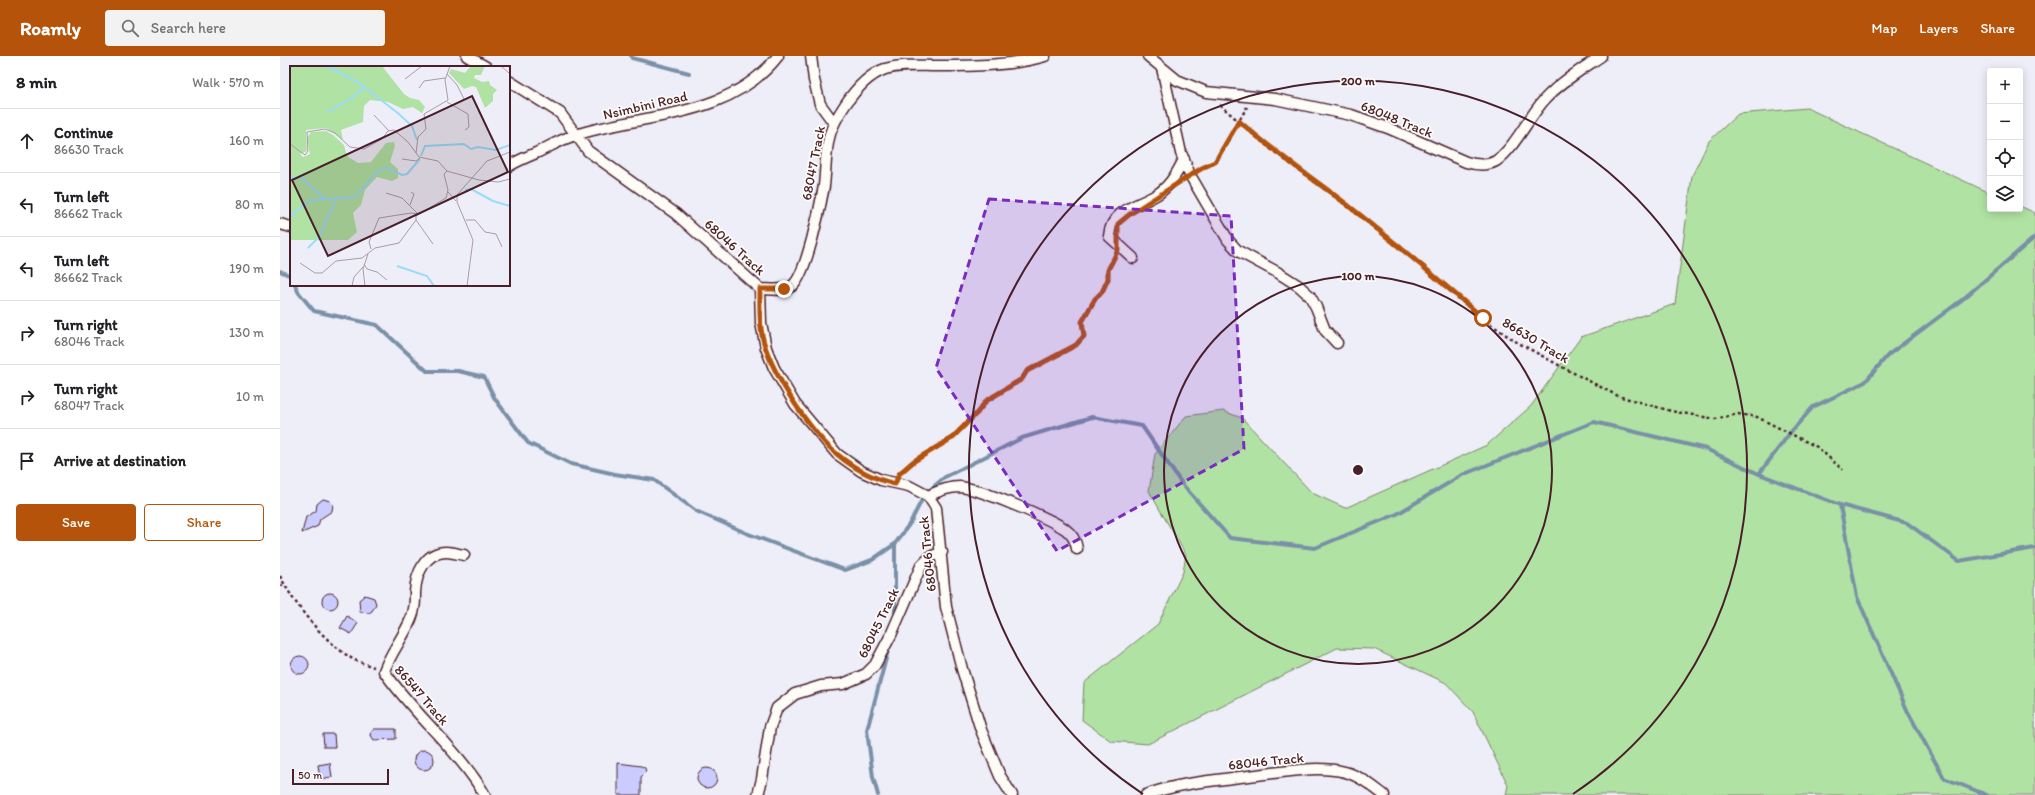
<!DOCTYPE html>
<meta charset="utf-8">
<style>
body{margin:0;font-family:Itim,sans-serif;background:#f2f2f2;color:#202124}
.controls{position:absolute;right:12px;top:12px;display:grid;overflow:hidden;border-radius:4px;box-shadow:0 2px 10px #0003}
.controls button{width:36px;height:36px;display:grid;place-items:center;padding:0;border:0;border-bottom:1px solid #e0e0e0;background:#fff;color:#202124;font:20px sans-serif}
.scale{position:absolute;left:12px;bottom:10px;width:97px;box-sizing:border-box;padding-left:4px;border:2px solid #4a1f2b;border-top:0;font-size:11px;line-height:14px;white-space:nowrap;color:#4a1f2b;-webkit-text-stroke:3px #fdfcf7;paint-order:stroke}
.stop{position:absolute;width:12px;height:12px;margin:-9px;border:3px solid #b45309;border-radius:50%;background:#fff}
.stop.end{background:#b45309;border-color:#fff;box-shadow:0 1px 4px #0008}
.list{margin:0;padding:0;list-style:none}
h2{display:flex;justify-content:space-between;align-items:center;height:52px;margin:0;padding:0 16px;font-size:17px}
h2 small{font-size:13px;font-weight:400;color:#757577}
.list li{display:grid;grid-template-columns:26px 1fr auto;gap:12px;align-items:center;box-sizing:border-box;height:64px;padding:0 16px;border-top:1px solid #e0e0e0}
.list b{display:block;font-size:15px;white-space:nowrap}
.list p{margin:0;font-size:13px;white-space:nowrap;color:#757577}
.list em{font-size:13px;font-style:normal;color:#757577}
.actions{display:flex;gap:8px;padding:12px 16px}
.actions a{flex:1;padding:9px 0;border:1px solid #b45309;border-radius:4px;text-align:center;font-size:14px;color:#b45309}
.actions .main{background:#b45309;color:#fff}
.icon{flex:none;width:22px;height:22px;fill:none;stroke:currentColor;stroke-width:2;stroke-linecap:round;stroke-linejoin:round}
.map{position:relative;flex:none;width:1755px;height:739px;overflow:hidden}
header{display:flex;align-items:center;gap:24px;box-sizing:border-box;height:56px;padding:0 20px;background:#b45309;color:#fff}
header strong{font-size:19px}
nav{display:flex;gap:22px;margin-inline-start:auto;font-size:14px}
.search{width:280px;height:36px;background:#f2f2f2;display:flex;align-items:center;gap:10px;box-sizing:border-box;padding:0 14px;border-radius:4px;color:#757577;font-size:15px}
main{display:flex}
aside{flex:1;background:#fff}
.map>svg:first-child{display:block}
.green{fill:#b0e3a3;stroke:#7d8167}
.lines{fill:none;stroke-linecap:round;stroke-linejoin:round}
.stream{stroke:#7990a7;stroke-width:4}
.building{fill:#caccff;stroke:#4a1f2b}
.minor-casing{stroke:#4a1f2b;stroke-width:13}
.path{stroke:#4a1f2b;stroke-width:2.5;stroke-dasharray:3 3;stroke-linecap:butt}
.minor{stroke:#fdfcf7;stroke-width:10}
.route{stroke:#b45309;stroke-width:5}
.marked{fill:#7b2cbf;fill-opacity:0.2;stroke:#7b2cbf;stroke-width:3;stroke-dasharray:8 5;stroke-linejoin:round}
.ring{fill:none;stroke:#4a1f2b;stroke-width:2}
.labels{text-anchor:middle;stroke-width:3.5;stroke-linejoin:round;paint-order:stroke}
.street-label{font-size:14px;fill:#4a1f2b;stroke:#fdfcf7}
.inset-river{fill:none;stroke:#98dbfa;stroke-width:2}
.inset-road{fill:none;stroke:#ac9ba7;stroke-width:1}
.view{fill:#4a1f2b;fill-opacity:0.15;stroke:#4a1f2b;stroke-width:2}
.inset-edge{fill:none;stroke:#4a1f2b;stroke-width:2}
.centre{fill:#4a1f2b;stroke:#fdfcf7;stroke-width:2}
.ring-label{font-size:12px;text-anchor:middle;font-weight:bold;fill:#4a1f2b;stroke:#fdfcf7;stroke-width:3.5;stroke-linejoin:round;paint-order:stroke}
</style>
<header>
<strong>Roamly</strong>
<div class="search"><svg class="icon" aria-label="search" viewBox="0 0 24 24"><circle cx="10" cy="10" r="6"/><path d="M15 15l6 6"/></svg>Search here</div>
<nav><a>Map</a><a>Layers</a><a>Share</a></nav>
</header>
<main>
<aside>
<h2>8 min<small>Walk · 570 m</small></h2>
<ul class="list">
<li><svg class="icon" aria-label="ahead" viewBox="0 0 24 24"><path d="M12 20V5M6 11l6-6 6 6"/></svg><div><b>Continue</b><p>86630 Track</p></div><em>160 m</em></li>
<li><svg class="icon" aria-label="left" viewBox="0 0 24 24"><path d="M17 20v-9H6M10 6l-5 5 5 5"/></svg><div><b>Turn left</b><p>86662 Track</p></div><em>80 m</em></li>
<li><svg class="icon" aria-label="left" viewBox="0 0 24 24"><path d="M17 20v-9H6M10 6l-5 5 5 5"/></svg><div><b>Turn left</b><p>86662 Track</p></div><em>190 m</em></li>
<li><svg class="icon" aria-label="right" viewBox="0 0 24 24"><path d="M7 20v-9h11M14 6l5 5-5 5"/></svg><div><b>Turn right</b><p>68046 Track</p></div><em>130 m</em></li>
<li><svg class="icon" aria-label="right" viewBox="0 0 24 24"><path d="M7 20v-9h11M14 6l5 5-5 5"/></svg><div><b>Turn right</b><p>68047 Track</p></div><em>10 m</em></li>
<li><svg class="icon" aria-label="arrive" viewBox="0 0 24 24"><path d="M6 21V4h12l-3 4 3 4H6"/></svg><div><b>Arrive at destination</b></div></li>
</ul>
<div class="actions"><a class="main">Save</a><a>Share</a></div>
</aside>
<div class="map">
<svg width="1755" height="739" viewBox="0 0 1755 739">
<rect width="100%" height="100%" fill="#eeeef9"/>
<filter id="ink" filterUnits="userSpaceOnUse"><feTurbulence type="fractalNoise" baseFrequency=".025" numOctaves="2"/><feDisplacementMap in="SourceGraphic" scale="8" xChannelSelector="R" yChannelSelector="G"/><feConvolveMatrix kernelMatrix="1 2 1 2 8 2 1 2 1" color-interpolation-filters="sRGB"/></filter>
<g filter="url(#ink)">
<path class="green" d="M1527,52L1710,137V153H1740V150L1755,157V739H1226L1228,729L1193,656L1166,627L1094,593L1057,592L868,688L831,685L802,664L804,627L878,568L903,516L906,499L869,435L875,398L906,360L943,355L962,362L1032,437L1065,452L1207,389L1251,350L1301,281L1395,248L1412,120L1429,85L1458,58Z"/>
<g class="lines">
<path class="stream" d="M351,0L352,2L409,17
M0,215L11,220
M15,229L19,237L34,255L97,269L147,315H178L204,321L215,343L248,387L291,408L335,418L374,424L416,455L466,477L565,514L592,504L615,488L630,467L645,438L665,421L742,382L812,361L862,370L902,428L950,482L1035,492L1117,458L1182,419L1314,366L1426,393L1479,418L1560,449L1627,467L1679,505L1755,492
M1479,418L1510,377L1533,351L1585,326L1608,299L1683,243L1755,181
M1560,449L1577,541L1628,656L1664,722L1707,739
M615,488V562
M598,739L593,721L587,674L609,591"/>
</g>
<path class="building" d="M43,443L50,445L53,448L52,455L40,463L38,470L22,477L26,461L36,455L37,448Z
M42 545a8 8 0 1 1 16 0a8 8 0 1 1-16 0Z
M85,539L94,542L96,548L92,555L89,557L80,556L79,544Z
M67,560L78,567L71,578L60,572Z
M11 609a9 9 0 1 1 18 0a9 9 0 1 1-18 0Z
M94,673H116V683L94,684L90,678Z
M43,678H54L55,691H44Z
M134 704a10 10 0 1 1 20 0a10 10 0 1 1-20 0Z
M50,707L52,721L40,723L38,709Z
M338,707L361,710L365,712L366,716L361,721V739H338Z
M417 722a10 10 0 1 1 20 0a10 10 0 1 1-20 0Z"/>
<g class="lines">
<defs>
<path id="minor" d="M187,0L206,11
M531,0L534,24L540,48L554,67
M868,0L897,24L926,36L995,43L1071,59L1108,72L1186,106C1196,109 1207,110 1216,105C1234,93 1250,59 1265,43C1281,26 1302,13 1321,0
M882,12L901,97L910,119L948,184L958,195L997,216L1019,230L1030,240L1036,251L1045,274L1057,287
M229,25L280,57L308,95L396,158L480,233L481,267L486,292L494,312L515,348L557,398L581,415L601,424L629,430L648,440L656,452L666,551L682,613L701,674L720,720L732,739
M229,110C237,105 247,101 256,97C269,91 282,83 295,79C364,57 449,63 498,0
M0,168L11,171
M853,202L829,180C831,154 858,150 876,139C888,132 898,116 904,103
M480,233C490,233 503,236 512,230C526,221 541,147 544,130C546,113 545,95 550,78C553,68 559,58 565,49C575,34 588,19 605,13C622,8 639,10 657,10C692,10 731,10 765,0
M648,440C658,435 668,431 680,431C698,432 769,462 785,473C792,478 796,485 797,493
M184,499C178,498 172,496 166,496C145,496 136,518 135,536C135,546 135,554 131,563C123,582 111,596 104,615C134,659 178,693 205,739
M478,739L482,723L490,671L497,652L515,638L541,630L563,628L586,618L595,609L611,579L641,510L650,501L662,496
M866,739C901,726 940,724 977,719C1005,716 1037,709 1065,716C1080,720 1092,730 1104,739"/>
</defs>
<use href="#minor" class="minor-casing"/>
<path class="path" d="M940,49L991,93L1064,147L1140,208L1203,263L1235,285L1284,312L1338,340L1391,355L1435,363L1458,358L1477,361L1537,391L1563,414
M920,113L935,106L967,51
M621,416L634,405L672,382L697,357L706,345L742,323L747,315L796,289L804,280L802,266L815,243L822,236L828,223V214L835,200
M0,520C16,551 41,582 71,602C77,606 86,608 94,611
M0,530L4,528"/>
<use href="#minor" class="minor"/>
</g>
</g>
<g class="lines" filter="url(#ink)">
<path class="route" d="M504,233H480C480,248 479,264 482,279C489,314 530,376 558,399C575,413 594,423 615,428L619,418L634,405L672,382L697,357L706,345L742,323L747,315L796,289L804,280L802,266L815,243L822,236L828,223V214L838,194V168L850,158L906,122L924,111L935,106L959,65C993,95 1029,120 1065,147C1112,184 1158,223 1203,262"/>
</g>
<path class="marked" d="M709,143L951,160L964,393L777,495L656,312Z"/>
<g class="ring">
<circle cx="1078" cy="414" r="194"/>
<path d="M863 738A389 389 0 1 1 1293 738"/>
</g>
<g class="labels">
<g class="street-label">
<text transform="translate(365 49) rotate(-13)" y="5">Nsimbini Road</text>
<text transform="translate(1117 63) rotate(22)" y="5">68048 Track</text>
<text transform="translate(533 107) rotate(-79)" y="5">68047 Track</text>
<text transform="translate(455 191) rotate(42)" y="5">68046 Track</text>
<text transform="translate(1256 284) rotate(31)" y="5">86630 Track</text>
<text transform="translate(647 498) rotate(-96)" y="5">68046 Track</text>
<text transform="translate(598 567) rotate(-64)" y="5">68045 Track</text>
<text transform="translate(142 639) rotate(49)" y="5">86547 Track</text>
<text transform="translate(986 705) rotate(-6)" y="5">68046 Track</text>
</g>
</g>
<g transform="translate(10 10)">
<rect width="220" height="220" fill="#eeeef9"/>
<path d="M0,0H92L114,28L120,32L129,34L135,41L132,47L123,41L113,43L98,36L80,34L74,40L73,56L51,64L53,74L36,62L16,64L17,85L10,88L13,91L20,88L17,72L21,66L36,65L43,69L54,79L57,90L68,97L81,96L96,77L104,76L105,80L100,96L108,103V112L102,115L87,111L75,124L71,139L63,147L67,166L58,174H0ZM195,0L191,9H185L184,12L192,16L199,15L200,19L207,24L203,28V35L195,42L186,21L182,20L174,23L159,7L161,3L175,7L180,1Z" fill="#b0e3a3"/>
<path class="inset-river" d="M37,0L69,17L109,48L122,60L127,74M37,46L62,32L74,21M131,90L135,80L174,78L181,83L188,81L206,84L220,79M0,112H12L36,134M175,124L181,123L203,135L220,140M0,150L21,134L65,131L88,105L97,102L112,109L117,108L130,93M18,182L29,171L46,134M107,200L137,210L144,220"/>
<path class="inset-road" d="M211,0L220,8M157,8L167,19L174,33M115,13L132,0M129,22L134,15L155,12M157,36L178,48L179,61L175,64M84,49L99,65M0,78L15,89L18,85L17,66L35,63L45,67L60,81L74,83L92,73L98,65L104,64L118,76L129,91L148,95L157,105L189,114L208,116L220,113M126,87L128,71L136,63L134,48L158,34L155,14L160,0M112,93L126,95L130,92M158,126L166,135M96,127L112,132L127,147M120,139L124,128L121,126M126,154L143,178M176,154H185L195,166L206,168L212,181M81,183L79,176L89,152L121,147L129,148M10,197L25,207H32L46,195L72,192L85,182L109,177L126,154V150L156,132L158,124L154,108L157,105M74,198L77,203L87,206L97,214M62,220L64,211L73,201M75,220L73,203L78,188M177,220L183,174L167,136V129L197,95L220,86"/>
<path class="view" d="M182,30L218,106L38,190L2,114Z"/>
<rect width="220" height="220" class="inset-edge"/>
</g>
<circle cx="1078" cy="414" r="6" class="centre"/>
<g class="ring-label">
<text x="1078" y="29">200 m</text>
<text x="1078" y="224">100 m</text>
</g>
</svg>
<div class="controls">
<button>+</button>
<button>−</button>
<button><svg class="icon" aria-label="locate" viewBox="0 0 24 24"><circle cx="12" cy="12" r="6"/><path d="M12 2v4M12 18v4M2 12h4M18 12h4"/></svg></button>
<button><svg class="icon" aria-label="layers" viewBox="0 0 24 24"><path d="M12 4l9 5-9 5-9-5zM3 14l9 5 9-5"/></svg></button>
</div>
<div class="scale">50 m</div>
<div class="stop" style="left:1203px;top:262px"></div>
<div class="stop end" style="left:504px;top:233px"></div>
</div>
</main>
